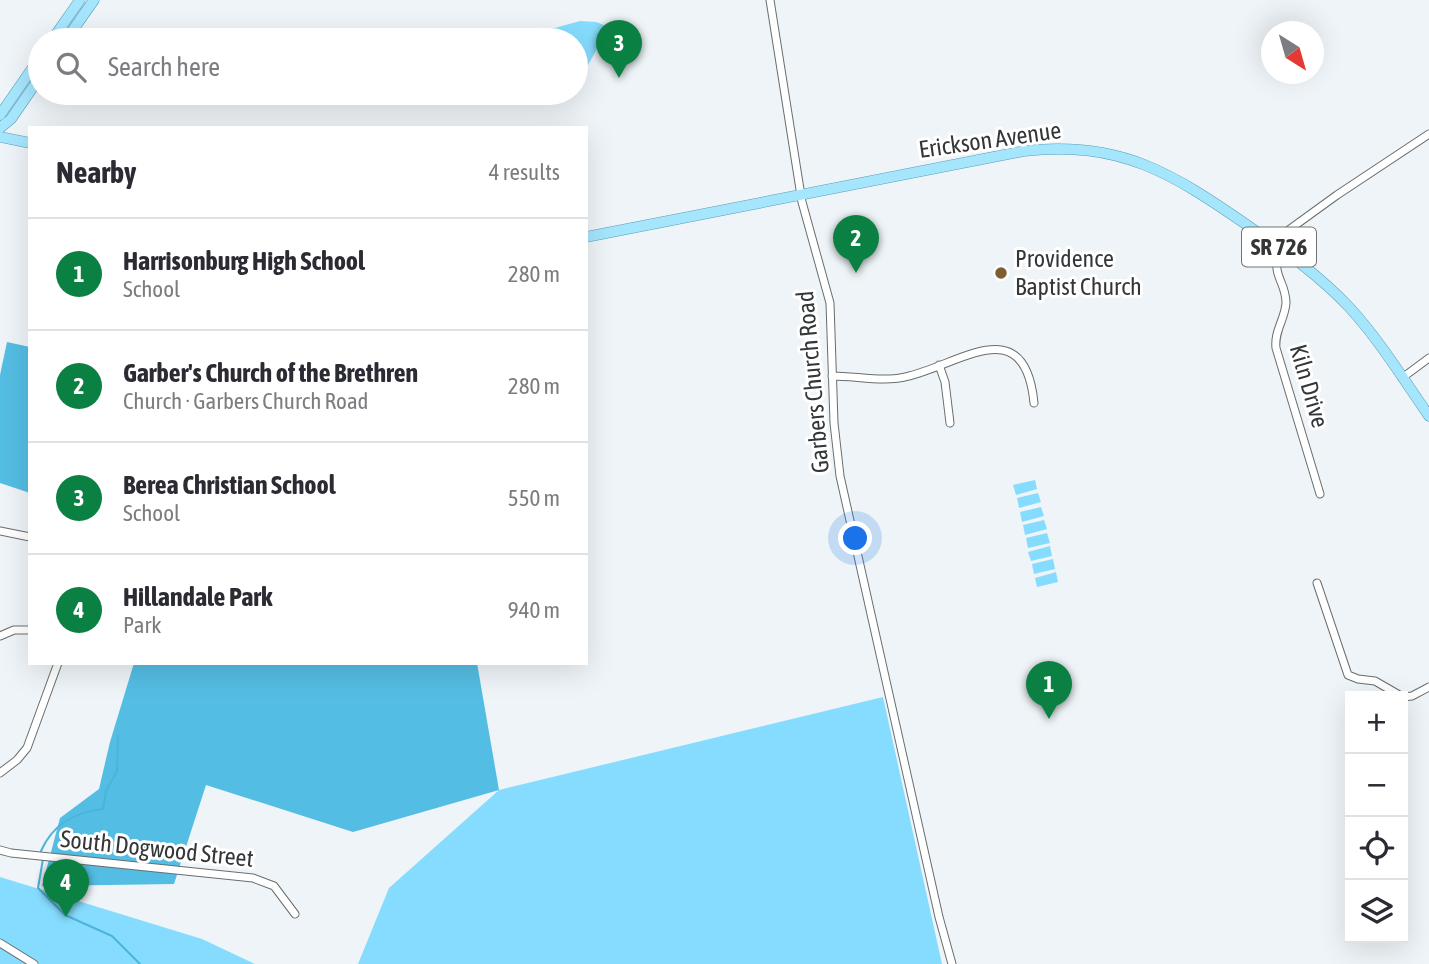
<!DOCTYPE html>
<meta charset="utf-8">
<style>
body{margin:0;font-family:"Asap Condensed",sans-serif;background:#f2f2f3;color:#2b2b33}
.controls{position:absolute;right:21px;bottom:21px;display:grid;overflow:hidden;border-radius:0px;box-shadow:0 7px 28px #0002}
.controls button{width:63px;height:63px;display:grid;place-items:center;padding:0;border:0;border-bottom:2px solid #e1e1e2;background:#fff;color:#2b2b33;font:35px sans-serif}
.compass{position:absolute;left:1261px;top:21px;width:63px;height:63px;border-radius:50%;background:#fff;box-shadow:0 7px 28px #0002;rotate:143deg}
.you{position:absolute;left:856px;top:539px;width:24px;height:24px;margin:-18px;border:5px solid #fff;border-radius:50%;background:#1a73e8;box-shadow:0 0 0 10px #1a73e833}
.badge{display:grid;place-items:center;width:46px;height:46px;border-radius:50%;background:#0b8043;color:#fff;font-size:23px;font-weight:700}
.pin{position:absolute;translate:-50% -58px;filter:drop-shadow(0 2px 4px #0008)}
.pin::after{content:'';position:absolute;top:37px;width:24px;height:21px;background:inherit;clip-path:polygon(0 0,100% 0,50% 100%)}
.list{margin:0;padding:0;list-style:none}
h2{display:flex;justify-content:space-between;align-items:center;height:91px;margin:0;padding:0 28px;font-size:30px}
h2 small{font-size:23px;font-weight:400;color:#7c7c81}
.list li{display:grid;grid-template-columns:46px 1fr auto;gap:21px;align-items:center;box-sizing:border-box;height:112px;padding:0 28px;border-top:2px solid #e1e1e2}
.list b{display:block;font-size:26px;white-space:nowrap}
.list p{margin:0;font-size:23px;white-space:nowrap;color:#7c7c81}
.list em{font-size:23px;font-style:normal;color:#7c7c81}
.icon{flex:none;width:38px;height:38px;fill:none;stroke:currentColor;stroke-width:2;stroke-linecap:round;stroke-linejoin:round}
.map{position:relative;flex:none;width:1429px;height:964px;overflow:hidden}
.search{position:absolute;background:#fff;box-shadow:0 7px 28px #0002;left:28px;top:28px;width:560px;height:77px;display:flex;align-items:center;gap:18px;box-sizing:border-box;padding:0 24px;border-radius:38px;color:#7c7c81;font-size:26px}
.panel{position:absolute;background:#fff;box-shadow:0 7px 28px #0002;left:28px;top:126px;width:560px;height:539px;border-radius:0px}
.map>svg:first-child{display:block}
.green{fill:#86dcfe}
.forest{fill:#54bde3}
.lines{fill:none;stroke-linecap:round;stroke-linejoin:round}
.stream{stroke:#4ab4da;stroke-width:2}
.minor-casing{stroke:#686e70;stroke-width:9}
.major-casing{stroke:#589db7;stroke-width:11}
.minor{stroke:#fff;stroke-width:7}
.major{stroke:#a6e6fd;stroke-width:10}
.poi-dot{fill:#7c5e32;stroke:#fff;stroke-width:2.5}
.labels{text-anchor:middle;stroke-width:6;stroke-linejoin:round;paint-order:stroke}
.shield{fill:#fff;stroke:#717273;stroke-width:2}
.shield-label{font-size:23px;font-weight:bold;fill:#343637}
.street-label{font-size:24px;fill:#343637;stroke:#fff}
.poi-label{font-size:24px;fill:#343637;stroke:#fff;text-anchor:start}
</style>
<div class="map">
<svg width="1429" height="964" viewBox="0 0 1429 964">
<rect width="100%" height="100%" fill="#eef4f7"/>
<path class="green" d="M580,21L596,22L609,27L576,87V40H528L551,29Z
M1035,480L1037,489L1016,495L1013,485Z
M1038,493L1041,502L1019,508L1017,498Z
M1041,507L1044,516L1022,522L1020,512Z
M1044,520L1047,529L1025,535L1023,525Z
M1047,533L1050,543L1028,548L1026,538Z
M1050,546L1052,556L1031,561L1028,552Z
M1053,559L1055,569L1034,574L1032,564Z
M1056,572L1058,582L1037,587L1035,578Z
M883,697L942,964H358L389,888L499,790Z
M0,877L202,939L255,964H0Z"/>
<path class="forest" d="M7,342L30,347V493L0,483V375Z
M134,663H477L499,790L353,832L206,785L174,884L42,886L60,818L99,789L110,742Z"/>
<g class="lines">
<path class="stream" d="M41,851C53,824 74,812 103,809L106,791L117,771L118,736
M43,859L38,888L65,915L112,936L140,964"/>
<defs>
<path id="minor" d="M770,0L802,202L830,303L834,423L840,476L939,917L952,964
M1272,242L1337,195L1429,134
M1281,248C1269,275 1286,280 1286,303C1285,319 1274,331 1276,348L1320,494
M939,365L945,382L950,423
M832,376C858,376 884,383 909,376C960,364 1025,310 1034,403
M1402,378L1429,358
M0,531L30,537
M1317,583L1348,675L1358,679L1375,681L1401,696
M0,636L14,630H30
M1403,697L1412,696L1429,687
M0,773L17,760L27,748L58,663
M0,850L11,853L253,878L274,886L295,914
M0,943L34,964"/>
<path id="major" d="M52,40L80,0
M66,40L94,0
M0,115L40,57
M0,128L11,119L40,77
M0,137L30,143
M586,237L1024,151C1122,140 1173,174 1250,227C1286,252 1320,276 1350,308C1380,341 1404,380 1429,416"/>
</defs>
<use href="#minor" class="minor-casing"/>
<use href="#major" class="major-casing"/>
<use href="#minor" class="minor"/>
<use href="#major" class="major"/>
</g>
<circle class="poi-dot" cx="1001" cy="273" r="7"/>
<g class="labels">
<rect class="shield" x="1242" y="227.5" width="74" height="39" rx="5"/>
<g class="shield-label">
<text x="1279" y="255">SR 726</text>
</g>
<g class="street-label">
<text transform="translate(990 140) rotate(-8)" y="8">Erickson Avenue</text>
<text transform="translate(813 382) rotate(-95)" y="8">Garbers Church Road</text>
<text transform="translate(1309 386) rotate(74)" y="8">Kiln Drive</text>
<text transform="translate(157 849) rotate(6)" y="8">South Dogwood Street</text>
</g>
<g class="poi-label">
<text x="1015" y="267">Providence<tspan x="1015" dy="28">Baptist Church</tspan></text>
</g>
</g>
</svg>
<div class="controls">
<button>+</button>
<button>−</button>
<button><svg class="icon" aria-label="locate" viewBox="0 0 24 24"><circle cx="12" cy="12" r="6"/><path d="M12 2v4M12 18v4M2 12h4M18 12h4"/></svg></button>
<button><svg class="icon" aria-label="layers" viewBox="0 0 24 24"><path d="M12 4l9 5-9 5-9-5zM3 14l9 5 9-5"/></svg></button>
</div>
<svg class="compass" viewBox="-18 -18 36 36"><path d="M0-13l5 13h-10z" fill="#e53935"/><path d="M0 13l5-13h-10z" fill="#7c7c81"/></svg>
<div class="you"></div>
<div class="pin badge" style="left:1049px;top:719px">1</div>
<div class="pin badge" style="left:856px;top:273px">2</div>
<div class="pin badge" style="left:619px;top:78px">3</div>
<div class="pin badge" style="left:66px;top:917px">4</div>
<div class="search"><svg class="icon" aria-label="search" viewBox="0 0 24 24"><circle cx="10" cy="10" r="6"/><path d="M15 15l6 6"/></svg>Search here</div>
<section class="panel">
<h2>Nearby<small>4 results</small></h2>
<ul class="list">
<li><span class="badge">1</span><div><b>Harrisonburg High School</b><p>School</p></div><em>280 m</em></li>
<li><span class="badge">2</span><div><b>Garber's Church of the Brethren</b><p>Church · Garbers Church Road</p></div><em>280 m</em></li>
<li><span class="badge">3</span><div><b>Berea Christian School</b><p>School</p></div><em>550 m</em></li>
<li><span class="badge">4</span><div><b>Hillandale Park</b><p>Park</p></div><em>940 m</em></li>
</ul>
</section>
</div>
